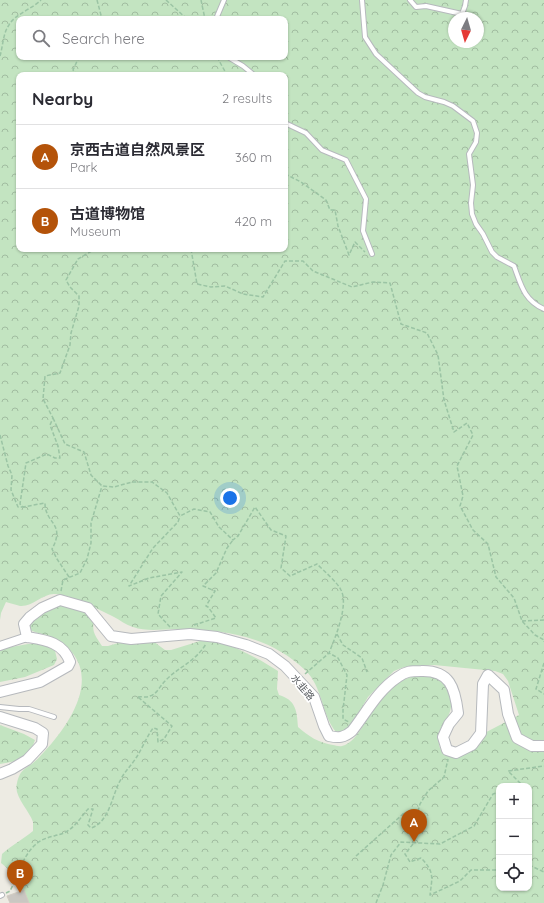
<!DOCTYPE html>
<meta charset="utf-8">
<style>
body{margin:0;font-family:Quicksand,"Noto Sans SC",sans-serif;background:#f2f2f3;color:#2b2b33}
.controls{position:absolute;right:12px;bottom:12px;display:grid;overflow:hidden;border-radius:8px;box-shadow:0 1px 3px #0004}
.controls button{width:36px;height:36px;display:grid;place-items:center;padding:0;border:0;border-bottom:1px solid #e1e1e2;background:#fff;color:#2b2b33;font:20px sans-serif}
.compass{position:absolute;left:448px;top:12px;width:36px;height:36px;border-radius:50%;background:#fff;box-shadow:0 1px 3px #0004;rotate:185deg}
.you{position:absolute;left:230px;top:498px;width:14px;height:14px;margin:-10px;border:3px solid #fff;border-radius:50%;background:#1a73e8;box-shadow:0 0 0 6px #1a73e833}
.badge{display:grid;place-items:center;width:26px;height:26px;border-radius:50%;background:#b45309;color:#fff;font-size:13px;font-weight:700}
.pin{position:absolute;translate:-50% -33px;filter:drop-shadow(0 1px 2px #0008)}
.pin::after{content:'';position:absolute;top:21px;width:14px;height:12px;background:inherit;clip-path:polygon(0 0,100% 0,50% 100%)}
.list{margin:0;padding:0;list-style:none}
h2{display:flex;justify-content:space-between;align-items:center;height:52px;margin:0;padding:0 16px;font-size:17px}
h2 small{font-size:13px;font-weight:400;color:#7c7c81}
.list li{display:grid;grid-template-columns:26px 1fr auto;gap:12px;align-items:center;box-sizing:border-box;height:64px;padding:0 16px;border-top:1px solid #e1e1e2}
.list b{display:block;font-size:15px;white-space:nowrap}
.list p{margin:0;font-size:13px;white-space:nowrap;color:#7c7c81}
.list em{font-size:13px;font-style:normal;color:#7c7c81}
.icon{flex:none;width:22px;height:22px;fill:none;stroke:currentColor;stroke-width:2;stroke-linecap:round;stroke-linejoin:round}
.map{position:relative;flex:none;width:544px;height:903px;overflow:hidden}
.search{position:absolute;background:#fff;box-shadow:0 1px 3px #0004;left:16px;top:16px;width:272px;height:44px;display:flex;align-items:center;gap:10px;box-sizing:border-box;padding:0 14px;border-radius:8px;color:#7c7c81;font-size:15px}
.panel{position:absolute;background:#fff;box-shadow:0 1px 3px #0004;left:16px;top:72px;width:272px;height:180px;border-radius:8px}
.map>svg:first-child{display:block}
.forest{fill:url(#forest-crowns);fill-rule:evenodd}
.building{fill:#cac7c2;stroke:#d2ccc2}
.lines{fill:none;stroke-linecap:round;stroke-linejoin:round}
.service-casing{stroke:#b6b9bd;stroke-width:6}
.minor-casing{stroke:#b6b9bd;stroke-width:10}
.tertiary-casing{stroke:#b6b9bd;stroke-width:12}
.path{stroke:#9bc4a4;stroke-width:1.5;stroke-dasharray:4 2;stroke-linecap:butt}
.service{stroke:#fff;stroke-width:4}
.minor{stroke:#fff;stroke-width:8}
.tertiary{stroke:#fff;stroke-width:10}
.labels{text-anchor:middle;stroke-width:3.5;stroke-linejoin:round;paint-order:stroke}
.street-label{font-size:10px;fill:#5b5f63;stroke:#fff}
</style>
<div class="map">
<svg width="544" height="903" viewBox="0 0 544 903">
<defs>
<pattern id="forest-crowns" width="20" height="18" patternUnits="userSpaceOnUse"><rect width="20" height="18" fill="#c3e4c1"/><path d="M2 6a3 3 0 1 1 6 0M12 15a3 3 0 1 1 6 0" fill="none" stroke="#a1bca0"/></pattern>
</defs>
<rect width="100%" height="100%" fill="#edebe3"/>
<path class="forest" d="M0,0H544V903H29C20,888 16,874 1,863L2,854C12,845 23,839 33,831C33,828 33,825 33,822C29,810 13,796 17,783C20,770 24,770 33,763C37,760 40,756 44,752C73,721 106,669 56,639C48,634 38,634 30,630L28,625L44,612L57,605L91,611L95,616C91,631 94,634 102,646H108L125,641H153L165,650H171L200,641H211L230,645L260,660L278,671L277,689L279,695C296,700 297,711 298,727C308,736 319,743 333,745C335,745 339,747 342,746C359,743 372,705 385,692C395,682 406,678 419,675C426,674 437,676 442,681C447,686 453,700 451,707C449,722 430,740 444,754L519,715L508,681L503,674L495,671L434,665L404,667L394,671L368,697L350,728L345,731L336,732C321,714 323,687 305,670C270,637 225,629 178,629C163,629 147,632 133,627C126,625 120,620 114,617C100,610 69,594 55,594C43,593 33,607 20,606C16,605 10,603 6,602L1,613L0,620ZM454,18H478V42H454ZM19,19H285V57H19ZM19,75H285V249H19ZM499,786H529V888H499Z
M28,644H44L55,651L57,659L54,665L25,677L0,682V649Z
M0,725L24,734L35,740C29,759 18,761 0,764Z"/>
<path class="building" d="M24,890L29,903H10L7,896Z"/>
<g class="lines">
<defs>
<path id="service" d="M362,0L365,37L376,54L418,93L425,97L444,102L453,106L473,121L477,133L476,142L469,154L473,185L471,203L472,214L476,224L483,234L492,252L497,257L514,266C521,285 524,300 544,309
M410,0L416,7L426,6L462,14L465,6L466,0
M216,19L224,0
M228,57L243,66L254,75
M285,123L306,133L322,150L346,160L366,199L363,231L372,254
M0,707L19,709H29L54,717
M0,896L2,895"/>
<path id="minor" d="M0,646L27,637"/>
<path id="tertiary" d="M0,692L40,682L68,666L70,662C63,642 45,640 27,637L24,624L30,617L42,608L60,600L88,608L111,636L131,639L190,634L217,637L246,645L269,654L285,666L314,697L324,726L329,736C338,738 344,738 352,731C366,713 378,690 398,677C406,671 411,671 421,671C450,670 455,688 458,713L449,724L443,737L447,750L456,753L472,745L481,733L483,684L488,675L504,690L508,714L517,738L532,746H544
M0,717L35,728L43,733L42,744L27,760L12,769L0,774"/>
</defs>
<use href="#service" class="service-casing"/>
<use href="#minor" class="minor-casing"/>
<use href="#tertiary" class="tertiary-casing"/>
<path class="path" d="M97,0L102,19
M166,0L187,19
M201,0L205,19
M0,56C3,46 3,33 9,25C15,14 32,9 41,0
M217,57L227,75
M78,75L73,70L79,57
M285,174L301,182L326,200L330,210H335L338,226L349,255L355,242L365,252
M191,249L197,284L211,287L225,286L243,294L263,297L285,261H303L313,271L352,287L373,282L390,283L401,324L427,333L438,355L444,400L454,432L467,423L473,435L457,466L463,496L460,506L473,530L488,544L496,577L514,598L522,621L535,635L544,640V642
M53,418L65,444L84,452L91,475L102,486L114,487L132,482H152L167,493L180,516L194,509L210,512L219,527L233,540L238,536L255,507L271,530L286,536L281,568L290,576L317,564C323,570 338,583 341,590C349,605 335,638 329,653L338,658L347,675L343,710V719L349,722
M0,435L8,466L12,475L11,490L18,507H23
M69,577L57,559L52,549C66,523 45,524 45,503L23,507L20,504L26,463L47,454L55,458H60L58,446L50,425L53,418L43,399L45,376L60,373L70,345L71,333L79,306V296L70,287L66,280L78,259L95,249
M61,591L63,580L80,573L87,559L91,543V523L102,486
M522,621L544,620
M194,625L216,618L208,607L206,606L215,591L203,586L216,573L227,548L233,540
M170,627L158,614L161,596L182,572L149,578L129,586L153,548L178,522L180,516
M337,634L343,645L362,658L367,672
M544,663L536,689L544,694
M305,674L329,653
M138,697C141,696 146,698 150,696C157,694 160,686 165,681C178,667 194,663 206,644
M516,786L521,784L508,771L544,766
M413,844L405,854L410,862L421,858C435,872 432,878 430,895L460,881L471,870H499
M356,856L403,814L418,811L420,804L428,791L444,777L448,759
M529,865L544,872
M6,893L10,891C18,876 22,857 35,845C44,836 56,837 66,832C75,827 81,817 88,809H93L88,825L91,828C110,822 112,794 121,779C125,771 131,766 136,758C142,749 146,738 153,728L157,729L158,742L164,739L172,726L138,697
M376,903L383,885L391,855L401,842L440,844L474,826L493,794L499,792"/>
<use href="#service" class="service"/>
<use href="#minor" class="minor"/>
<use href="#tertiary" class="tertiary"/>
</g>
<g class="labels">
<g class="street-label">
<text transform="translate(303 687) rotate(50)" y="4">水韭路</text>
</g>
</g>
</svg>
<div class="controls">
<button>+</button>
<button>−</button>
<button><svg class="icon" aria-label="locate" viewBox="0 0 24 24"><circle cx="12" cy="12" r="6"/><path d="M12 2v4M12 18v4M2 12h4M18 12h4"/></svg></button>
</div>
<svg class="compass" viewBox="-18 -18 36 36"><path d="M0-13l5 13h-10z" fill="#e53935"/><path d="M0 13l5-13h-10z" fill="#7c7c81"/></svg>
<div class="you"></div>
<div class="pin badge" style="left:414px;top:842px">A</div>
<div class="pin badge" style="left:20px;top:893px">B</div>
<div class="search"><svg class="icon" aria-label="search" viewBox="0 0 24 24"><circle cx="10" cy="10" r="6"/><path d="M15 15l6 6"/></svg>Search here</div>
<section class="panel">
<h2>Nearby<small>2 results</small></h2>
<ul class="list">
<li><span class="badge">A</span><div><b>京西古道自然风景区</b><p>Park</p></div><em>360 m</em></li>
<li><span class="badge">B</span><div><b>古道博物馆</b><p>Museum</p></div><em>420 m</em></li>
</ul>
</section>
</div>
